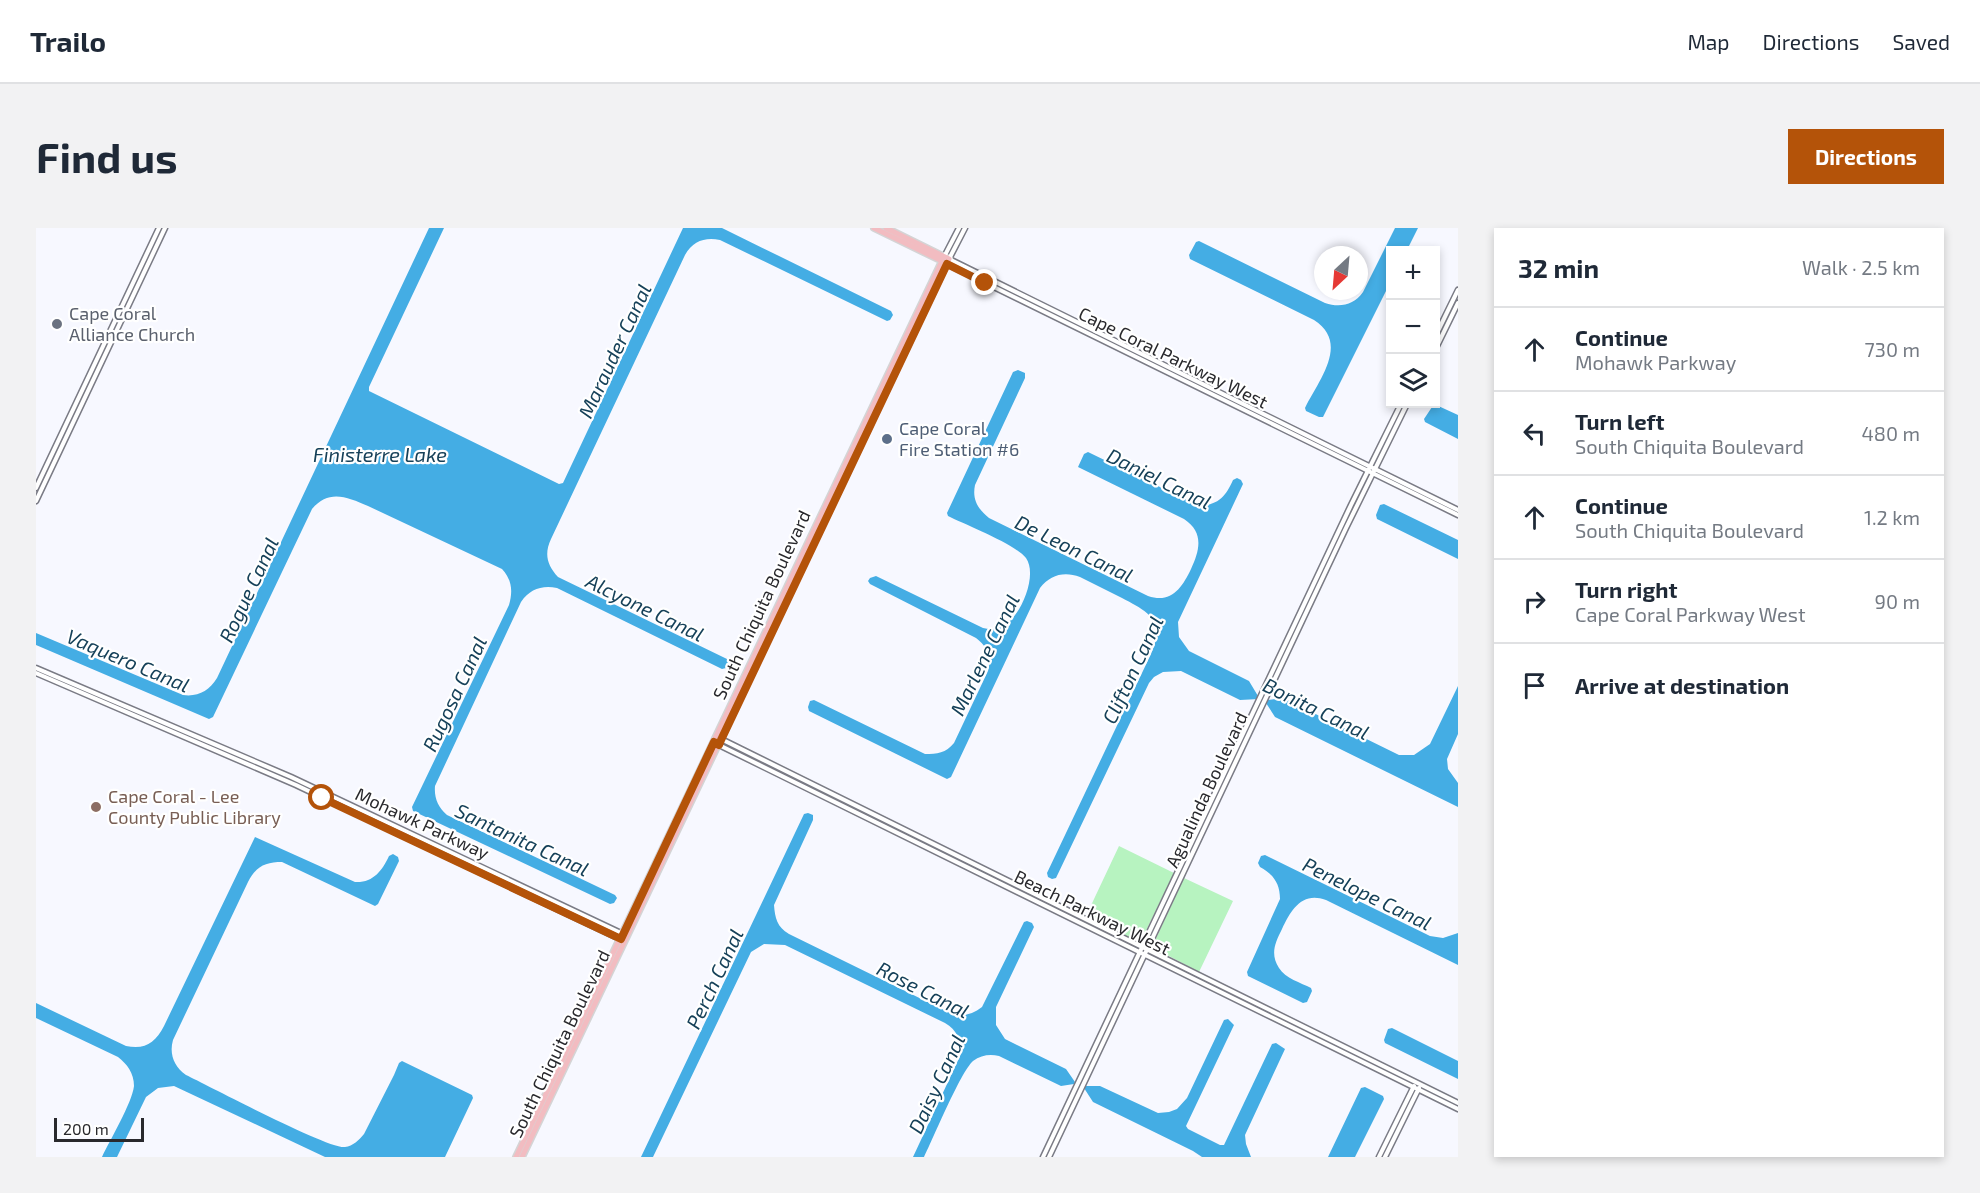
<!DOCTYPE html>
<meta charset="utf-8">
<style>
body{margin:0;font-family:"Exo 2",sans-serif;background:#f2f2f3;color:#1f2937}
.controls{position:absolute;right:18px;top:18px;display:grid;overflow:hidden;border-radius:0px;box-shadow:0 3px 9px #0003}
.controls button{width:54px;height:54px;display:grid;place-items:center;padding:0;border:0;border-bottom:2px solid #e0e1e3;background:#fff;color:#1f2937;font:30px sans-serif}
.compass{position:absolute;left:1278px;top:18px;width:54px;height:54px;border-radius:50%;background:#fff;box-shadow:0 3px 9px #0003;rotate:206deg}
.scale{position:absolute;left:18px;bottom:15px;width:90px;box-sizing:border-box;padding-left:6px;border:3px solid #29292d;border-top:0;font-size:16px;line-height:21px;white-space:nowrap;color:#29292d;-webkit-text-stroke:4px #fff;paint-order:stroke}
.stop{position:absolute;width:18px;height:18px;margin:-14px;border:4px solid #b45309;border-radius:50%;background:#fff}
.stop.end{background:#b45309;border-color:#fff;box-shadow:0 2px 6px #0008}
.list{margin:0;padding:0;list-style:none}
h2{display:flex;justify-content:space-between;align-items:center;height:78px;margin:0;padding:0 24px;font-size:26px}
h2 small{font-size:20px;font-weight:400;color:#747a83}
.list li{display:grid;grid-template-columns:39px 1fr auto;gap:18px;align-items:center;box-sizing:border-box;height:84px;padding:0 24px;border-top:2px solid #e0e1e3}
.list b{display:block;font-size:22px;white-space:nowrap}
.list p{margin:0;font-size:20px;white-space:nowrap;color:#747a83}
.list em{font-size:20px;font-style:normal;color:#747a83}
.icon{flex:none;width:33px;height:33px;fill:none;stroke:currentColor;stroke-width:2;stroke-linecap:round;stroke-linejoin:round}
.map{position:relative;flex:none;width:1422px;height:929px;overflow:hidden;border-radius:0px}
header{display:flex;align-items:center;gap:36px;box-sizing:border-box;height:84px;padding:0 30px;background:#fff;border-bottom:2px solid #e0e1e3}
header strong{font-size:28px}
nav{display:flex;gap:33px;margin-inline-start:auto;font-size:21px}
.intro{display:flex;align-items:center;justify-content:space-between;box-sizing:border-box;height:144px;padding:0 36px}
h1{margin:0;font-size:42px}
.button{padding:15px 27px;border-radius:0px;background:#b45309;color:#fff;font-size:21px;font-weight:700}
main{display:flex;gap:36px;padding:0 36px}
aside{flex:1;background:#fff;border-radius:0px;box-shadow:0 3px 9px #0003}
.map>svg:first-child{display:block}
.green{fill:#b7f3c0}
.water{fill:#44ade4}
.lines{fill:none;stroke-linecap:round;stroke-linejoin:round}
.minor-casing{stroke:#7a7b85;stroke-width:7}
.major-casing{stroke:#d4d4d5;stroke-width:8}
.minor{stroke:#fff;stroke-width:4}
.major{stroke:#f2bcc1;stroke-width:5}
.route{stroke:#b45309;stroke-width:8}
.worship-dot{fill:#6b7280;stroke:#fff;stroke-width:2}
.service-dot{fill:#5c6f8a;stroke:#fff;stroke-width:2}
.education-dot{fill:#8d6e63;stroke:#fff;stroke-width:2}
.labels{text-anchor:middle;stroke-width:4.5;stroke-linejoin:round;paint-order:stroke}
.worship-label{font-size:18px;fill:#5b616d;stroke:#fff;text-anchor:start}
.street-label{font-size:18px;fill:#29292d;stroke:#fff}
.service-label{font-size:18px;fill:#4e5e75;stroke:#fff;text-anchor:start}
.education-label{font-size:18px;fill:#785e54;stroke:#fff;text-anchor:start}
.water-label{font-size:20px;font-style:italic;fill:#164159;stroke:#fff}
</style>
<header>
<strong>Trailo</strong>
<nav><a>Map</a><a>Directions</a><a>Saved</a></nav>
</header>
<div class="intro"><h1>Find us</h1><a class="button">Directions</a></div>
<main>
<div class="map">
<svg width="1422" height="929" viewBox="0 0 1422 929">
<rect width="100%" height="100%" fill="#f7f8ff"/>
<path class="green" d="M1083,618L1138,645L1104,715L1050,688Z
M1148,650L1197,673L1163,744L1116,719Z"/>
<path class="water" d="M393,0H408L333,159V163L523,256L527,255L647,0H686L855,83L857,87L854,92L851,93L684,12C669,9 657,13 649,27L515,311C508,326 511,337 522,349L691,431L692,435L690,440L686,441L521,360C506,357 494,361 485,374L399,558C398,570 402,579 411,587L579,667L581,670L578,675L574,676L377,583L376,579L473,377C477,363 476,352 466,341L332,278C311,269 293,261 276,281L177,489L173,491L0,417V405L147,467C162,469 173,463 181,450Z
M1359,0H1382L1371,22H1354V55L1287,189H1283L1270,183L1269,180C1283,152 1314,115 1278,92L1154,31L1153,27L1160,14L1163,13L1289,75C1304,80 1318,77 1327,64Z
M982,142L989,145V150L939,257C936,272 942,281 953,290L1112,368C1135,376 1146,360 1155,341C1164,322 1168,304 1148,291L1042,239L1048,226L1052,224L1161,277C1181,279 1190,268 1197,252L1201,250L1205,252L1207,256L1142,394L1143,409L1153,423L1213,453L1222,468L1231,472L1247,470L1363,527H1378L1394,516L1422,458V506L1411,531L1412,541L1422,555V579L1239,489L1230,475L1223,471L1204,472L1145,443L1127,444L1118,449L1113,455L1020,650L1016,651L1012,649L1011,645L1115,426C1130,393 1113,384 1086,370C1072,363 1058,356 1044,349C1028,343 1014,347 1004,360L915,549L911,551L773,483L772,479L774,473L778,472L889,526C901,526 910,525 918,515L952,443C956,430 951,418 940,410L834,356L832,353L834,350L840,348L947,400C955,402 963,401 969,397C985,387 1002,347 990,330C979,316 930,297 912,288L911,285L977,144Z
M1398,176L1422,187V211L1389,194L1388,191Z
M1348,276L1422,312V331L1341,291L1340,287L1344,277Z
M772,585L777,587V592L738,677C739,690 741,699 753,706L914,785C926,789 936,787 946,779L988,694L991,693L996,695L998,699L960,779V797L969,811L1030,841L1039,854L1038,856L1025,858L963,828C954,826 945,827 937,833C924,845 898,909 888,929H877L925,826C925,812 921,802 909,795L749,717L728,716L715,724L617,929H605L768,586Z
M219,609L319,654C337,655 346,643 353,628L357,626L362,629L363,633L342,676L339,678L246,634C230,634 220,638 212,654L137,812C133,826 138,839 150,847C175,859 292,921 309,919C317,918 323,912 328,906L358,847L363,835L366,833L436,867L437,870L409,929H289L138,858L122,860L110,869L81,929H66C74,912 96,875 98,858C98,845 91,836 82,829L0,790V775L90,818C109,822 119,815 128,798Z
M1229,627L1394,708L1407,710L1422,705V737L1290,672C1266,663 1255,682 1246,701C1239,715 1234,726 1243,740C1249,750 1265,755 1275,760L1276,763L1271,774L1267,775L1212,748L1211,744L1244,671C1244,655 1237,646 1224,639L1222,635L1225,628Z
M1192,791L1198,797L1150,898L1152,901L1184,917H1188L1236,816L1240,815L1249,821L1209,907L1210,916L1215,929H1166L1157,923L1057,874L1048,860L1049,858H1064L1122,885L1133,884L1141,881L1151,870L1188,792Z
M1356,800L1422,833V851L1349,815L1348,812L1352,801Z
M1329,859L1347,868L1348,871L1319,929H1292L1325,860Z"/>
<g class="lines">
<defs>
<path id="minor" d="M929,0L913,31L1422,282
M908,29L923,0
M911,36L1422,287
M1400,107L1422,62
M1400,120L1422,75
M0,260L123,0
M0,273L129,0
M0,440L255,549L587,706
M0,445L260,557L584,711
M683,510L1422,875
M681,516L1422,881
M1007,929L1315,277L1365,176
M1013,929L1310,300L1371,176
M1343,929L1378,858
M1349,929L1383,860"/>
<path id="major" d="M480,929L906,33L838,0
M486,929L913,31L850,0"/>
</defs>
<use href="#minor" class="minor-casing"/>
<use href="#major" class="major-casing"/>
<use href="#minor" class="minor"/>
<use href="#major" class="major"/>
</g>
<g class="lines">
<path class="route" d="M286,570L585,711L678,514L683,517L685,512L911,36L949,55"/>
</g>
<circle class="worship-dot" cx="21" cy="96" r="6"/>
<circle class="service-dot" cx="851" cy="211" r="6"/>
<circle class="education-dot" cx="60" cy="579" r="6"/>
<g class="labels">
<g class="worship-label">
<text x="33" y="92">Cape Coral<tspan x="33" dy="21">Alliance Church</tspan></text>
</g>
<g class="street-label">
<text transform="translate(1137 130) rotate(26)" y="6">Cape Coral Parkway West</text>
<text transform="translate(726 377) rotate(-65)" y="6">South Chiquita Boulevard</text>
<text transform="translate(1171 562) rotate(-65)" y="6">Agualinda Boulevard</text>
<text transform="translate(386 596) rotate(25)" y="6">Mohawk Parkway</text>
<text transform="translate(1056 685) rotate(26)" y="6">Beach Parkway West</text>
<text transform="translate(524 816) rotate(-64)" y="6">South Chiquita Boulevard</text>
</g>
<g class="service-label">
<text x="863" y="207">Cape Coral<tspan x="863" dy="21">Fire Station #6</tspan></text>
</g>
<g class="education-label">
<text x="72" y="575">Cape Coral - Lee<tspan x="72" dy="21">County Public Library</tspan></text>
</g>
<g class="water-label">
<text transform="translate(579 123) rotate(-65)" y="7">Marauder Canal</text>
<text x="344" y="234">Finisterre Lake</text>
<text transform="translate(1123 251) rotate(26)" y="7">Daniel Canal</text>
<text transform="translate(1038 321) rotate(26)" y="7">De Leon Canal</text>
<text transform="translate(213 362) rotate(-65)" y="7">Rogue Canal</text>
<text transform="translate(609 380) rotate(26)" y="7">Alcyone Canal</text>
<text transform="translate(949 427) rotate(-64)" y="7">Marlene Canal</text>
<text transform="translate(92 433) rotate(23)" y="7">Vaquero Canal</text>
<text transform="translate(1097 442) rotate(-65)" y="7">Clifton Canal</text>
<text transform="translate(419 466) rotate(-65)" y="7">Rugosa Canal</text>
<text transform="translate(1280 481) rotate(26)" y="7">Bonita Canal</text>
<text transform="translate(486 612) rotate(25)" y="7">Santanita Canal</text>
<text transform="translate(1331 666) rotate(26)" y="7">Penelope Canal</text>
<text transform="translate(679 751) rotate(-65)" y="7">Perch Canal</text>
<text transform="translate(887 762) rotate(27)" y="7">Rose Canal</text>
<text transform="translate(901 856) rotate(-65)" y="7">Daisy Canal</text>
</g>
</g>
</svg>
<div class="controls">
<button>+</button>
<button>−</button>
<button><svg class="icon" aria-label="layers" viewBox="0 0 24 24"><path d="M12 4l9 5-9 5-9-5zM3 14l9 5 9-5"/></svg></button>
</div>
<svg class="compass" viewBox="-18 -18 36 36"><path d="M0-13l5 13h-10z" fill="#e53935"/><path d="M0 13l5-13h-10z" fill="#747a83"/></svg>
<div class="scale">200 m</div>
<div class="stop" style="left:286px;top:570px"></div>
<div class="stop end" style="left:949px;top:55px"></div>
</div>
<aside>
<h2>32 min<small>Walk · 2.5 km</small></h2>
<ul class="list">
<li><svg class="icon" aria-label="ahead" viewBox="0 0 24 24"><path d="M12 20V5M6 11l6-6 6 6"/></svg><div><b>Continue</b><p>Mohawk Parkway</p></div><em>730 m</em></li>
<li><svg class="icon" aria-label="left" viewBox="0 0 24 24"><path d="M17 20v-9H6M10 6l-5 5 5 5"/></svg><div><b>Turn left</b><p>South Chiquita Boulevard</p></div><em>480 m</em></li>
<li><svg class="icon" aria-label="ahead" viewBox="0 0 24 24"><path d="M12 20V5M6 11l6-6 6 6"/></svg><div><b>Continue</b><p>South Chiquita Boulevard</p></div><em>1.2 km</em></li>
<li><svg class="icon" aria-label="right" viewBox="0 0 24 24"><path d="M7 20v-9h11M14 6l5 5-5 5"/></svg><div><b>Turn right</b><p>Cape Coral Parkway West</p></div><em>90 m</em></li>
<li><svg class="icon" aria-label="arrive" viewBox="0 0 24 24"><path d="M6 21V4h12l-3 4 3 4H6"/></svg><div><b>Arrive at destination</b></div></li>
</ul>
</aside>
</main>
